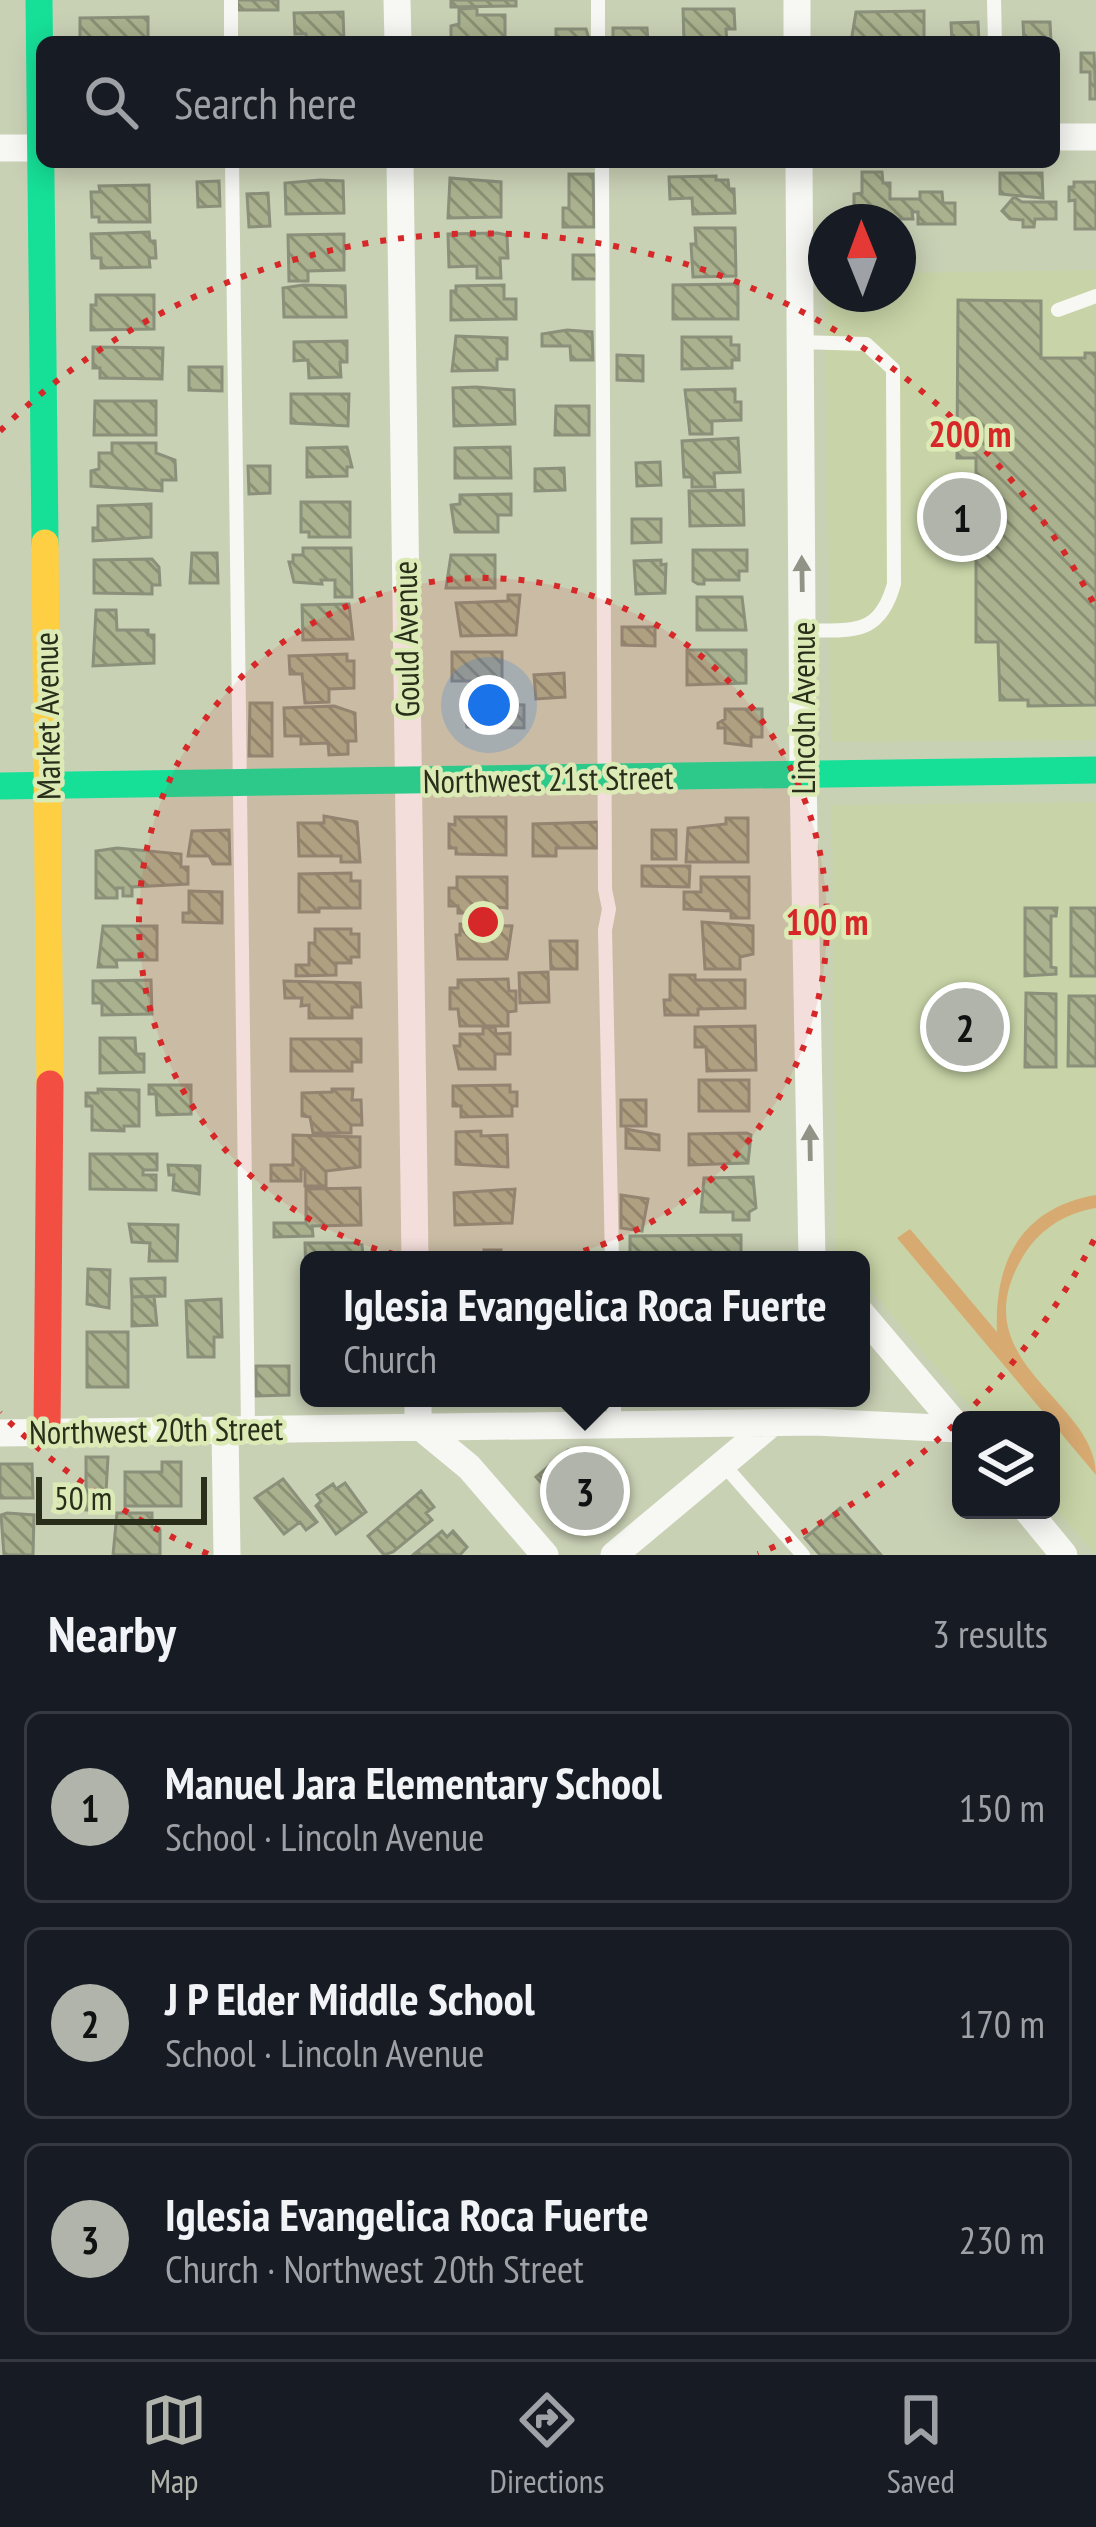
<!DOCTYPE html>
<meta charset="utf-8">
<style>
body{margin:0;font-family:"PT Sans Narrow",sans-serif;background:#20242c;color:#f1f3f6}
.controls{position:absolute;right:36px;bottom:36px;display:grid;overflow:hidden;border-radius:18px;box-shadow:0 6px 30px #0003}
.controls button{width:108px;height:108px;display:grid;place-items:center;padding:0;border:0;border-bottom:3px solid #363941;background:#171b24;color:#f1f3f6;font:60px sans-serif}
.compass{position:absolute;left:808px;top:204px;width:108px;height:108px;border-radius:50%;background:#171b24;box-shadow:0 6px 30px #0003;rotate:359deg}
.scale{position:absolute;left:36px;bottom:30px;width:171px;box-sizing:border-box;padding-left:12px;border:6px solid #282e19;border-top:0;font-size:33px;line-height:42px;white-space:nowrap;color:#282e19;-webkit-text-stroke:9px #dceab6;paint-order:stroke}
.you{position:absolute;left:489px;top:705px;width:42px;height:42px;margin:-30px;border:9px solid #fff;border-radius:50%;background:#1a73e8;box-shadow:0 0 0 18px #1a73e833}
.badge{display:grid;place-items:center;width:78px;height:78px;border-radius:50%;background:#b0b4ab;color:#111;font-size:39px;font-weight:700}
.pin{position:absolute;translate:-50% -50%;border:6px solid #fff;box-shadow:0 3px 12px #0006}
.popup{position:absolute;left:300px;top:1251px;width:570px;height:156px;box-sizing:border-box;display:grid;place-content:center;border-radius:18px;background:#171b24;filter:drop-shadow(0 3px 9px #0005);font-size:39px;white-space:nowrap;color:#9ea1a6}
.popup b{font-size:45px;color:#f1f3f6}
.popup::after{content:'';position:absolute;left:50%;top:100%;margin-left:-24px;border:24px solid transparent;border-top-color:#171b24}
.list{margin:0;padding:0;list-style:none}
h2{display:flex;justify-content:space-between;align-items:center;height:156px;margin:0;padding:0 48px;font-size:51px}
h2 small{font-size:39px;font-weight:400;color:#9ea1a6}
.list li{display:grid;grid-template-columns:78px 1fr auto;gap:36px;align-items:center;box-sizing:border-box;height:192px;margin:0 24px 24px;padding:0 24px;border:3px solid #363941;border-radius:18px}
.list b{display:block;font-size:45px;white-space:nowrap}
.list p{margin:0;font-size:39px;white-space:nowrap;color:#9ea1a6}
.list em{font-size:39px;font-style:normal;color:#9ea1a6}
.icon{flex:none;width:66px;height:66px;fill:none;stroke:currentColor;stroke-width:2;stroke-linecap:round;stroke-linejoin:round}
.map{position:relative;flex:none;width:1096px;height:1555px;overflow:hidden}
.search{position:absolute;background:#171b24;box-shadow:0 6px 30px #0003;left:36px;right:36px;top:36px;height:132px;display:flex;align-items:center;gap:30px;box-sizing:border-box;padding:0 42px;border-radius:18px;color:#9ea1a6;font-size:45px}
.sheet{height:804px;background:#171b24}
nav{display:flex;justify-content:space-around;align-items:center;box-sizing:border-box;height:168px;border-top:3px solid #363941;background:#171b24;font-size:33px;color:#9ea1a6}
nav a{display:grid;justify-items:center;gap:6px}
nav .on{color:#b0b4ab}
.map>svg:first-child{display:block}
.built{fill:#c8d4a7}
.garden{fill:#d7aa71}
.building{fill:url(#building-back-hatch);stroke:#8a907a;stroke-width:3}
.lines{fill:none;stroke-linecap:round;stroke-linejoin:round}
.lane{stroke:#f7f8f4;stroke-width:14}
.street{stroke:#f7f8f4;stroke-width:27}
.fast{stroke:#16e098;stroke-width:27}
.slow{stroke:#ffcf43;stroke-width:27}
.jam{stroke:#f24e42;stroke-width:27}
.oneway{fill:#909386}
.ring{fill:none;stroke:#d62828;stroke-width:6;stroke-dasharray:6 12}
.labels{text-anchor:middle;stroke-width:9;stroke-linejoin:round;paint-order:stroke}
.street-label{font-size:33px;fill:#282e19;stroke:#dceab6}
.centre{fill:#d62828;stroke:#dceab6;stroke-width:6}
.ring-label{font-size:36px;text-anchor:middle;font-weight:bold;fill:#d62828;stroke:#dceab6;stroke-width:9;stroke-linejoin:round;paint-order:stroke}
</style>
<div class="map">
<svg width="1096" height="1555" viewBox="0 0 1096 1555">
<defs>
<pattern id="building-back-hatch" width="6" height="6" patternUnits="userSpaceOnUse" patternTransform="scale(3)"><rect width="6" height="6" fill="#a9b18e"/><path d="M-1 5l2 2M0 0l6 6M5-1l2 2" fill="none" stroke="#8a9073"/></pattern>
</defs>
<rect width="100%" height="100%" fill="#c9d1b5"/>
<path class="built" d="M1096,270V740L831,742L825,274L826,294H898V273Z
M1096,802V1555L1051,1504V1420H981L861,1278V1260H846L836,1249L832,805Z"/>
<path class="garden" d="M1096,1195V1208C1064,1213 1037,1231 1021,1260C962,1363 1096,1400 1096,1475L897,1238L910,1229L997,1332C994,1263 1020,1208 1096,1195Z"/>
<path class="building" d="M237,0H278V10H238Z
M451,0H516V6L451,7Z
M477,8V15H505V42H451V26L459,24V9Z
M683,9H734L735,29H726L727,42H684Z
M924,11V42H851L856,12Z
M343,12L344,42H307L306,34H295L294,13Z
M148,17V41H80V18Z
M978,22L979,42H952L951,23Z
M1023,22H1050L1051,42H1024Z
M613,28H647L648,42H613Z
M556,29H586L590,42H556Z
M1081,53H1094L1096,99H1090V72H1081Z
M862,172H882L883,183H890V199H920V192H942L943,203H955V224H918V212H912L913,219H854V194L862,193Z
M1000,173H1042L1043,198L1000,194Z
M569,174H593L594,227H563V208H569Z
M716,176V180H728L729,189H734L735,213L693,214L692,198L670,199L669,177Z
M450,178L501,182V217L448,218Z
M320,180L343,181L344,213L286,214L285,183Z
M219,181L220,206L198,207L197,182Z
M1074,182H1096V229H1075V200L1069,201V187H1074Z
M149,185L150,222H99V217H92L91,192H100L99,186Z
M268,193L270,226L249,227L247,194Z
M1014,197L1022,202H1056V219H1035L1034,227H1023V220L1010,219L1002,211Z
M695,228H735L736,276L693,277L691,244H696Z
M149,232L150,241H155L156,258H149L150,267L101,268V258H92L91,234Z
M497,233L507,235L508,258H500L501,278H477V266L449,267L448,234Z
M344,234V270L308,271V281H289L288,235Z
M573,255H596L597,279H573Z
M738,284V319H673V285Z
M303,285L345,286L346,317H284L283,288Z
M504,285V299H516V319L451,320V291H456V286Z
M96,295H154V329L91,330V305H96Z
M958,300L1041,301V358H1085V353H1096V705L1028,706V700H1000L998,642H976V458H957Z
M567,330L592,332L593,360H571L570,346H542V334Z
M456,336L507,338V359H497V370L452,371Z
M682,337H731V345H739V360H732V368L682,369Z
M347,341V362H340L341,377L309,378L308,360L294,361V342Z
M93,347L163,348L162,379L100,378V368H93Z
M617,355L643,356V381L617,380Z
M189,367H222V391L189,390Z
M476,387L514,390L515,424L454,426L453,388Z
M735,389V402H741V420L712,421V434H690L685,390Z
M291,394H349L348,426L291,423Z
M95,401H156V435H94Z
M556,406H589V435H555Z
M738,438L740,472L714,473L715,487H692V477H684L682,441Z
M112,443H156V453L175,460L176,480H162V491L91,486V471L99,469V453H112Z
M347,447L352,467H347V476L307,477V448Z
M510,447L511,478H455V448Z
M660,462L661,485L637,486L636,463Z
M248,466H270V493L249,494Z
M564,468L565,490L535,491V469Z
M743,490L744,525L690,526L689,491Z
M511,494V515H498V532H455L451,505L460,504V495Z
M301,502H350V537H309V532H301Z
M151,504V537L93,541V528H98V506Z
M632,519H661V542L632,543Z
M303,548H351L352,597H335V580H321L322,584L294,582L289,562H293V555H303Z
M693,550H747V571H739V580H704V584H698L693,581Z
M192,553H217L218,583H190Z
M451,555H495V588H446Z
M152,559L159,567L160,585H152V594L94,593V560Z
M661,560V565L666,564L665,593L636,594L634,561Z
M508,595H520L516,635L461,636L456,603L508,601Z
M697,597H742L746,630H697Z
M349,604L353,639L303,640L302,605Z
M96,610H116L117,630H148V635H154V663L93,666Z
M622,627H655V646L622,645Z
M687,650H746V683L687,685Z
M452,652H502V681H452Z
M347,654V661H354V688L329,689V702L305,703L302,674H290L289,656Z
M564,673L565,697L536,699L534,675Z
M250,703H272V756H249Z
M462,703L524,705V728L467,727Z
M334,706L355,713L356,741H348V754L329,755L328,743L301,744V736H285L284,708Z
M725,709H762V737H751V746L725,743V728H718V723L725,719Z
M324,816L357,822L360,862H341V856H299L298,823H324Z
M455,817H506V855L456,854V848H449V824L455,825Z
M726,818H748V862H686L688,828L726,824Z
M598,822V848H556V856H533V824Z
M229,830L230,864H213L209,856H188L192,831Z
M652,830H676V859H652Z
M117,848L181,854V867H188V884L132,887V896H123V888H117V898H96V851Z
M642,866H690L689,887L642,886Z
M351,873V881H360V908H319V912H299V874Z
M457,877H507V908L498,907L499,914L458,913V906H449V888H457Z
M701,877H749V918H731V911L684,909V892H701Z
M189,891L222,892V923L183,922V913H189Z
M1025,908H1057L1056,916H1051V967L1056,968V974L1025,976Z
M1071,908H1096V976H1071Z
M702,922L753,926V954L740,957V969H705Z
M460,924L512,926L507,959H458L456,935H460Z
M103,926H157V960H116L117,967H98Z
M315,929H351V934H359V957H351V963H336V975L296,976V965H309V943H315Z
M550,941H577V969H551Z
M548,972L549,1002L520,1003L519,973Z
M670,975H695V980H745V1008L698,1009V1015H665L664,1000H670Z
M508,979L509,991H516V1011L508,1012V1026H460L458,1009H450V988H458V980Z
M151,980L152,1014L102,1015V1003H93V981Z
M284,981L360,983L361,1007H352V1018H309V1005L301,1006L302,998H285Z
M986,992V1063H959V993Z
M1026,993L1056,994V1067H1025Z
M1069,996H1096V1066H1068Z
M755,1026L756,1070L707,1071L706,1047H695V1027Z
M495,1027L496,1034L510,1033V1054H495V1069H459L454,1046H460V1034H483V1028Z
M100,1038H135L136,1054H144V1072L100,1073Z
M291,1039H361V1062H352V1071H291Z
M699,1080H749V1111H699Z
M149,1085H191V1114L157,1115L156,1094H149Z
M510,1085V1092H517V1106H512V1116L461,1117V1106H453V1086Z
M98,1089L139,1090V1126H124V1131L92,1130V1106H86V1093H98Z
M332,1089H353L352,1100H361L362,1125H351V1133H313L310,1117L302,1116V1093L332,1092Z
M621,1100H646V1126H621Z
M626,1129L659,1135V1150L626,1148Z
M481,1131V1136L507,1135L508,1167L456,1164V1132Z
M747,1133L751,1135L748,1163L689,1165V1134Z
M293,1135L360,1137V1167L326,1171V1186H305V1169H301V1181H271V1165H293Z
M90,1154H157V1170H143V1175H156V1190L90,1189Z
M168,1165L200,1166L199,1194L173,1190L174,1175H169Z
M753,1177L756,1208L749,1212V1220H733V1212H701L704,1178Z
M360,1188L361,1225L312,1226L313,1236L274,1237V1223H306V1189Z
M515,1189L512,1223L455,1225L454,1193Z
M621,1195L648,1199L642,1231L621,1228Z
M129,1224L178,1225L177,1261H149L150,1243L132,1242Z
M741,1235V1260H630V1236Z
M305,1243H355L362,1245L363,1256H371V1260H309V1276H306Z
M484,1250H501V1255H521V1260H464V1257L484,1256Z
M88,1269L110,1270L109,1308L87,1304Z
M165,1278V1296L132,1297L131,1279Z
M154,1296L157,1325L132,1326V1297Z
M221,1299L222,1337H214V1357H188L186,1301Z
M87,1332H128V1387H87Z
M256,1366H289V1395L256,1396Z
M568,1450L582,1466L596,1455L604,1464L612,1457L625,1473L617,1480L625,1489L574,1532L545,1497L550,1493L536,1477Z
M86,1457H108L105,1510H86Z
M162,1462H181V1506H125V1472H162Z
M0,1464H32L33,1498H0Z
M283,1479L317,1522L306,1530L300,1522L284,1534L255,1498Z
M345,1483L366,1512L336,1534L316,1506L321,1501L317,1495L333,1484L336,1489Z
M421,1491L434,1507L426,1513L432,1520L393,1552L384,1555L368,1536Z
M840,1508L881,1555H820L805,1538Z
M7,1513L34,1515L33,1555H4L1,1515Z
M117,1513H152V1527L160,1530V1555H113Z
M442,1531L447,1537L453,1531L467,1547L460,1555H413Z"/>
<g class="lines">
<path class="lane" d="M231,0V42
M598,0V42
M994,0L995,42
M232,162L248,1427
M602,162L605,889L609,909L605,930L612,1260
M1058,310L1096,296
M800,342L866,344L893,369L894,584C879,638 851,629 803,631
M614,1398V1424
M723,1464L803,1555"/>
<path class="street" d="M397,0L398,42
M797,0V42
M1054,137H1096
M0,148H42
M400,162L415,1260
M799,162L803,775L812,1260
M861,1313L961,1431
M418,1398V1425L469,1467L545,1555
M225,1428L227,1555
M0,1433L815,1422L959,1429
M1027,1510L1064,1555
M614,1555L772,1423"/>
<path class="fast" d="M39,0L45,543
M0,786L1096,770"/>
<path class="slow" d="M45,543L50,1084"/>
<path class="jam" d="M47,1432L50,1084"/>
</g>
<defs><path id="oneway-solid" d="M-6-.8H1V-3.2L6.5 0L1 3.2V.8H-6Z" transform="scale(3)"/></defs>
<g class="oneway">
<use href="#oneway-solid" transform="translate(802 574) rotate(-91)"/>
<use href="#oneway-solid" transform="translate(810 1143) rotate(-91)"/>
</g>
<circle cx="483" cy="922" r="344" fill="#d62828" fill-opacity=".12"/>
<g class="ring">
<circle cx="483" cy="922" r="344"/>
<path d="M1094 1240A689 689 0 0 1 758 1554M208 1554A689 689 0 0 1 0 1413M0 431A689 689 0 0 1 1094 604"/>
</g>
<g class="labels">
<g class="street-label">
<text transform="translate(406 639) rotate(-91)" y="12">Gould Avenue</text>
<text transform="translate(803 708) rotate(-90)" y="12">Lincoln Avenue</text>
<text transform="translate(47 716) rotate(-91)" y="12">Market Avenue</text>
<text transform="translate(548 779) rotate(-1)" y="12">Northwest 21st Street</text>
<text transform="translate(156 1430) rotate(-1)" y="12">Northwest 20th Street</text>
</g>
</g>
<circle cx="483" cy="922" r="18" class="centre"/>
<g class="ring-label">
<text x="970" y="447">200 m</text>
<text x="827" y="935">100 m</text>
</g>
</svg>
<div class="controls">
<button><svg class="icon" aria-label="layers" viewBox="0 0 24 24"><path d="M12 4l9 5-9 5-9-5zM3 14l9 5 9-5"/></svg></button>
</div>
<svg class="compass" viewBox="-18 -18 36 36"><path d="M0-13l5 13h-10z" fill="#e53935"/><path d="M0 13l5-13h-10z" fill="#9ea1a6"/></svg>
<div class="scale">50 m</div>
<div class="you"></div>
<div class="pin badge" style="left:962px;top:517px">1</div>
<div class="pin badge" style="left:965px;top:1027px">2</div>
<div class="pin badge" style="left:585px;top:1491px">3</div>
<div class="popup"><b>Iglesia Evangelica Roca Fuerte</b>Church</div>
<div class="search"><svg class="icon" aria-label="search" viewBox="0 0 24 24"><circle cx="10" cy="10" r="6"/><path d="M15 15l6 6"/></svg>Search here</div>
</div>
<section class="sheet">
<h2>Nearby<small>3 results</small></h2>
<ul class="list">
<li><span class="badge">1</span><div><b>Manuel Jara Elementary School</b><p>School · Lincoln Avenue</p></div><em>150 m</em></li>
<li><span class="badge">2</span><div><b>J P Elder Middle School</b><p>School · Lincoln Avenue</p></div><em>170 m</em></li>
<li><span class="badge">3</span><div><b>Iglesia Evangelica Roca Fuerte</b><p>Church · Northwest 20th Street</p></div><em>230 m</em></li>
</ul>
</section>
<nav>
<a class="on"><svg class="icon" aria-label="map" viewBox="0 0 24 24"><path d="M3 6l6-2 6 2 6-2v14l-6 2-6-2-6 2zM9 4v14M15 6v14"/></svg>Map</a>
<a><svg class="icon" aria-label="directions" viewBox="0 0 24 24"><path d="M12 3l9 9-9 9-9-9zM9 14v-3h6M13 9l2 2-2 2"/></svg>Directions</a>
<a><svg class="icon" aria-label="saved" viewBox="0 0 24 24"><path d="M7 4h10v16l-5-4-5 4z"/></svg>Saved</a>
</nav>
